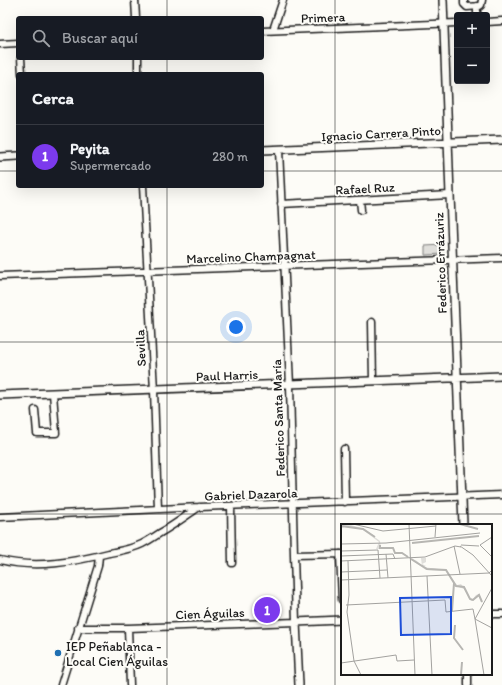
<!DOCTYPE html>
<html lang="es">
<meta charset="utf-8">
<style>
body{margin:0;font-family:Itim,sans-serif;background:#20242c;color:#f1f3f6}
.controls{position:absolute;right:12px;top:12px;display:grid;overflow:hidden;border-radius:4px;box-shadow:0 4px 16px #0002}
.controls button{width:36px;height:36px;display:grid;place-items:center;padding:0;border:0;border-bottom:1px solid #363941;background:#171b24;color:#f1f3f6;font:20px sans-serif}
.you{position:absolute;left:236px;top:327px;width:14px;height:14px;margin:-10px;border:3px solid #fff;border-radius:50%;background:#1a73e8;box-shadow:0 0 0 6px #1a73e833}
.badge{display:grid;place-items:center;width:26px;height:26px;border-radius:50%;background:#7c3aed;color:#fff;font-size:13px;font-weight:700}
.pin{position:absolute;translate:-50% -50%;border:2px solid #fff;box-shadow:0 1px 4px #0006}
.list{margin:0;padding:0;list-style:none}
h2{display:flex;justify-content:space-between;align-items:center;height:52px;margin:0;padding:0 16px;font-size:17px}
h2 small{font-size:13px;font-weight:400;color:#9ea1a6}
.list li{display:grid;grid-template-columns:26px 1fr auto;gap:12px;align-items:center;box-sizing:border-box;height:64px;padding:0 16px;border-top:1px solid #363941}
.list b{display:block;font-size:15px;white-space:nowrap}
.list p{margin:0;font-size:13px;white-space:nowrap;color:#9ea1a6}
.list em{font-size:13px;font-style:normal;color:#9ea1a6}
.icon{flex:none;width:22px;height:22px;fill:none;stroke:currentColor;stroke-width:2;stroke-linecap:round;stroke-linejoin:round}
.map{position:relative;flex:none;width:502px;height:685px;overflow:hidden}
.search{position:absolute;background:#171b24;box-shadow:0 4px 16px #0002;left:16px;top:16px;width:248px;height:44px;display:flex;align-items:center;gap:10px;box-sizing:border-box;padding:0 14px;border-radius:4px;color:#9ea1a6;font-size:15px}
.panel{position:absolute;background:#171b24;box-shadow:0 4px 16px #0002;left:16px;top:72px;width:248px;height:116px;border-radius:4px}
.map>svg:first-child{display:block}
.green{fill:#e0dfdb;stroke:#7e7e7c}
.lines{fill:none;stroke-linecap:round;stroke-linejoin:round}
.minor-casing{stroke:#1c1c1c;stroke-width:9}
.tertiary-casing{stroke:#1c1c1c;stroke-width:10}
.minor{stroke:#fdfcf7;stroke-width:6}
.tertiary{stroke:#fdfcf7;stroke-width:7}
.grid{fill:none;stroke:#1c1c1c;stroke-width:1;stroke-opacity:0.55}
.poi-dot{fill:#1f6fb2;stroke:#fdfcf7;stroke-width:1.5}
.labels{text-anchor:middle;stroke-width:4;stroke-linejoin:round;paint-order:stroke}
.street-label{font-size:13px;fill:#1c1c1c;stroke:#fdfcf7}
.poi-label{font-size:13px;fill:#1c1c1c;stroke:#fdfcf7;text-anchor:start}
.inset-river{fill:none;stroke:#b7b6b2;stroke-width:2}
.inset-road{fill:none;stroke:#a3a29f;stroke-width:1}
.view{fill:#1d4ed8;fill-opacity:0.15;stroke:#1d4ed8;stroke-width:2}
.inset-edge{fill:none;stroke:#1c1c1c;stroke-width:2}
</style>
<div class="map">
<svg width="502" height="685" viewBox="0 0 502 685">
<rect width="100%" height="100%" fill="#fdfcf7"/>
<filter id="ink" filterUnits="userSpaceOnUse"><feTurbulence type="fractalNoise" baseFrequency=".025" numOctaves="2"/><feDisplacementMap in="SourceGraphic" scale="8" xChannelSelector="R" yChannelSelector="G"/><feConvolveMatrix kernelMatrix="1 2 1 2 8 2 1 2 1" color-interpolation-filters="sRGB"/></filter>
<g filter="url(#ink)">
<path class="green" d="M443,245L444,254L425,255V246Z"/>
<g class="lines">
<defs>
<path id="minor" d="M135,0L136,18
M464,0V4L467,7L480,6L481,5L482,0
M477,6V15
M487,22L502,21
M273,30L283,0
M262,31L457,23
M0,44L18,43
M21,58L22,74
M138,58V74
M143,186L154,390L158,509
M360,200L361,210
M281,204L450,195
M0,276L502,258
M372,322L373,381
M35,410L37,433H56L53,393
M344,449L345,502
M231,506L232,563
M0,517L200,507L502,495
M340,554L342,600
M294,555L342,554
M0,560C36,569 74,562 109,553C120,551 132,549 142,544C148,541 154,537 160,533C174,525 186,516 199,507
M491,614H502
M78,628H128L296,622L294,555L290,385L279,150
M128,628L130,685
M468,674V685
M61,685L98,566L99,556"/>
<path id="tertiary" d="M443,0L450,195L463,525
M262,150L502,140
M0,157L18,156
M0,395L502,376
M299,685L296,622L342,620"/>
</defs>
<use href="#minor" class="minor-casing"/>
<use href="#tertiary" class="tertiary-casing"/>
<use href="#minor" class="minor"/>
<use href="#tertiary" class="tertiary"/>
</g>
</g>
<path class="grid" d="M167,0V18M335,0V685M167,58V74M0,171H18M262,171H502M167,186V685M0,342H502M0,514H502"/>
<circle class="poi-dot" cx="58" cy="653" r="4"/>
<g class="labels">
<g class="street-label">
<text transform="translate(323 17) rotate(-2)" y="5">Primera</text>
<text transform="translate(381 133) rotate(-3)" y="5">Ignacio Carrera Pinto</text>
<text transform="translate(365 188) rotate(-3)" y="5">Rafael Ruz</text>
<text transform="translate(251 256) rotate(-2)" y="5">Marcelino Champagnat</text>
<text transform="translate(440 263) rotate(-92)" y="5">Federico Errázuriz</text>
<text transform="translate(140 348) rotate(-93)" y="5">Sevilla</text>
<text transform="translate(227 375) rotate(-2)" y="5">Paul Harris</text>
<text transform="translate(278 418) rotate(-92)" y="5">Federico Santa María</text>
<text transform="translate(251 494) rotate(-2)" y="5">Gabriel Dazarola</text>
<text transform="translate(210 613) rotate(-2)" y="5">Cien Águilas</text>
</g>
<g class="poi-label">
<text x="66" y="651">IEP Peñablanca -<tspan x="66" dy="15">Local Cien Águilas</tspan></text>
</g>
</g>
<g transform="translate(341 524)">
<rect width="151" height="151" fill="#fdfcf7"/>
<path d="M0,0L10,1L23,5L39,17L40,24H53L54,29H61L76,37L81,42L80,34H85V38L81,40L85,42L82,43L105,46L116,61L120,60L124,65L129,75L131,76L135,71L138,70L144,82H151H144L137,71L132,77H130L123,65L115,62L105,47L85,46L62,30H54L52,25H35L38,18L22,6L5,2L0,5Z" fill="#e0dfdb"/>
<path class="inset-river" d="M119,0L137,5M0,2L22,5L34,13M71,19L138,12M39,21V24H52L54,29H61L67,33M70,35L86,45L105,46L115,62L123,63L129,75L132,76L138,71L141,78M111,87L113,59M114,101L113,114L122,126M120,151L121,138"/>
<path class="inset-road" d="M12,0L42,7L95,2M68,0L74,151M94,13L95,0M0,20L45,19L139,9M120,21L138,22M139,21L151,13M139,21L151,33M113,22L119,50M119,22L132,31L151,52M0,27L37,26L39,54M45,30L47,54M0,32L52,30L54,35M0,37L84,33L114,22L120,23M7,37L8,71L6,88L13,137L20,151M0,48L46,46M86,52L91,151M0,56L148,49L151,46M5,81L104,76L105,88L132,85L134,95L151,104M0,139L55,131L56,137L73,136M143,151L134,95L151,64"/>
<path class="view" d="M110,73V110L60,111L59,74Z"/>
<rect width="151" height="151" class="inset-edge"/>
</g>
</svg>
<div class="controls">
<button>+</button>
<button>−</button>
</div>
<div class="you"></div>
<div class="pin badge" style="left:267px;top:610px">1</div>
<div class="search"><svg class="icon" aria-label="search" viewBox="0 0 24 24"><circle cx="10" cy="10" r="6"/><path d="M15 15l6 6"/></svg>Buscar aquí</div>
<section class="panel">
<h2>Cerca<small></small></h2>
<ul class="list">
<li><span class="badge">1</span><div><b>Peyita</b><p>Supermercado</p></div><em>280 m</em></li>
</ul>
</section>
</div>
